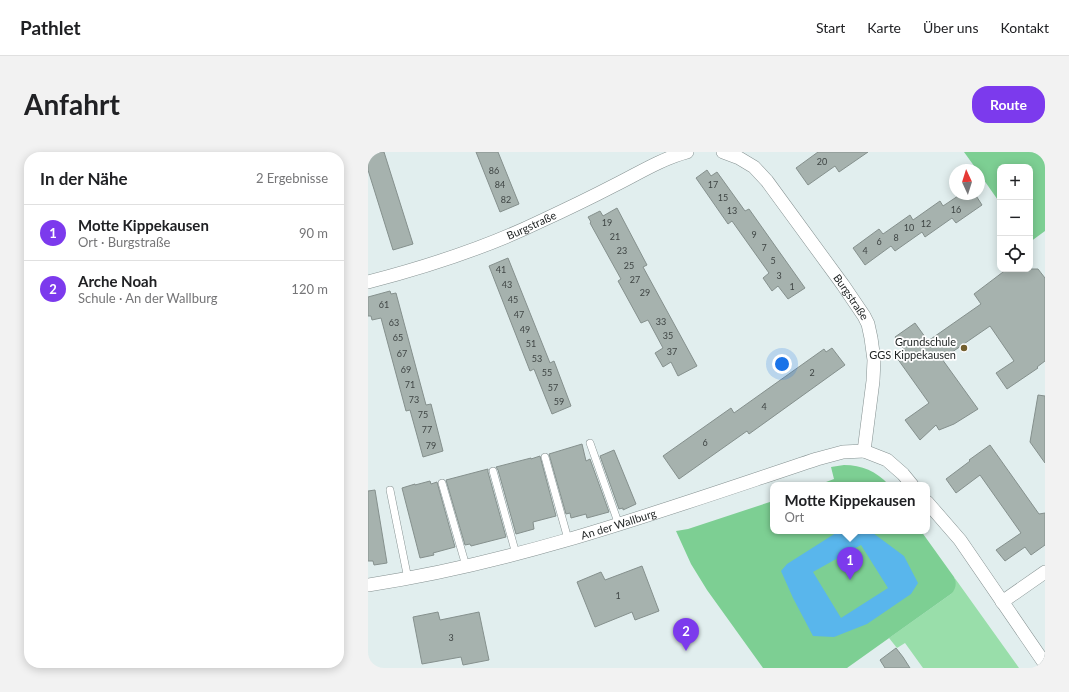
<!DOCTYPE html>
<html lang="de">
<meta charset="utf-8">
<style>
body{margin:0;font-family:Lato,sans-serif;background:#f2f2f2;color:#202124}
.controls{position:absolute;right:12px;top:12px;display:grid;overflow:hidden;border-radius:8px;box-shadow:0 2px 10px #0003}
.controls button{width:36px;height:36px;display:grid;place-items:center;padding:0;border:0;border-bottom:1px solid #e0e0e0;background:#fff;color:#202124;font:20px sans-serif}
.compass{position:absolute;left:581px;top:12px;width:36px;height:36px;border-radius:50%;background:#fff;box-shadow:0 2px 10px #0003;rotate:356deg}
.you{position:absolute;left:414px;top:212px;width:14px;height:14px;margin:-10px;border:3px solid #fff;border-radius:50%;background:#1a73e8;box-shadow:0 0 0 6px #1a73e833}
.badge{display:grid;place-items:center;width:26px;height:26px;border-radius:50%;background:#7c3aed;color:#fff;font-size:13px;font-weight:700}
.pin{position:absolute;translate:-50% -33px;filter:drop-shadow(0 1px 2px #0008)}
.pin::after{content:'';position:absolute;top:21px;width:14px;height:12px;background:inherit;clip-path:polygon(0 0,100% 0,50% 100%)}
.popup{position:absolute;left:402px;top:330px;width:160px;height:52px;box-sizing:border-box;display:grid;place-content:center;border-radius:8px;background:#fff;filter:drop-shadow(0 1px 3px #0005);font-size:13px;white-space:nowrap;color:#757577}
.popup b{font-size:15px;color:#202124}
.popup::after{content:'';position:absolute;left:50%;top:100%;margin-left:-8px;border:8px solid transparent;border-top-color:#fff}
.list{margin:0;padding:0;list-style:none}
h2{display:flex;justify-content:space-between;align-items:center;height:52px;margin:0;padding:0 16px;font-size:17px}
h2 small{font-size:13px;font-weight:400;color:#757577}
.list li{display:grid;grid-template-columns:26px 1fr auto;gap:12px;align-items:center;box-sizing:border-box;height:56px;padding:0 16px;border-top:1px solid #e0e0e0}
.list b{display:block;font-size:15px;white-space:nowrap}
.list p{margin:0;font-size:13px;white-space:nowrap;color:#757577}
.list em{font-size:13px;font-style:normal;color:#757577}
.icon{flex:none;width:22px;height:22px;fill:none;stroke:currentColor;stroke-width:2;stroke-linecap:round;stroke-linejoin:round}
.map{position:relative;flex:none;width:677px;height:516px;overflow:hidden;border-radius:16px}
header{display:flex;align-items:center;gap:24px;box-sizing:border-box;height:56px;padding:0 20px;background:#fff;border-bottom:1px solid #e0e0e0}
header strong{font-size:19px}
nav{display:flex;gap:22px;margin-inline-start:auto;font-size:14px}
.intro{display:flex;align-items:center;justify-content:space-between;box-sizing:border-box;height:96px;padding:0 24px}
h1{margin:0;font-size:28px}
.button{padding:10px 18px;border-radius:16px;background:#7c3aed;color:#fff;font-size:14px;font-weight:700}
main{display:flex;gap:24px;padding:0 24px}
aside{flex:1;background:#fff;border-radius:16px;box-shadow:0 2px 10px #0003}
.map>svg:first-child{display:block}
.green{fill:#99deaa}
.forest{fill:#7dcf93}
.water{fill:#59b6ec;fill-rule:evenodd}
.building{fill:#a6b2ae;stroke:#85908d}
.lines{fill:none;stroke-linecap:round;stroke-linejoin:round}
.service-casing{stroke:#869292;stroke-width:8}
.minor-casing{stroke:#869292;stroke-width:14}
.service{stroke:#fff;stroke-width:7}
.minor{stroke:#fff;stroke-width:13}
.poi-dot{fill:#735f2e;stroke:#fff;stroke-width:1.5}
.labels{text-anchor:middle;stroke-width:3.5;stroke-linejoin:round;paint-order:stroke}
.number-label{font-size:9px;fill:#3f4544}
.street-label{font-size:11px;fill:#1d2121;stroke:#fff}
.poi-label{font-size:11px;fill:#1d2121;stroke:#fff;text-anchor:end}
</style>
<header>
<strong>Pathlet</strong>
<nav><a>Start</a><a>Karte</a><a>Über uns</a><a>Kontakt</a></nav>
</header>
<div class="intro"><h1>Anfahrt</h1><a class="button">Route</a></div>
<main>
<aside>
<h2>In der Nähe<small>2 Ergebnisse</small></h2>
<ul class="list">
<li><span class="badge">1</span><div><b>Motte Kippekausen</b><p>Ort · Burgstraße</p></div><em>90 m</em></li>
<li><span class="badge">2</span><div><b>Arche Noah</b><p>Schule · An der Wallburg</p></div><em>120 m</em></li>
</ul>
</aside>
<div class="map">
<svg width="677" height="516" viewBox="0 0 677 516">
<rect width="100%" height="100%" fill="#e1eeee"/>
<path class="green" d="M586,425L651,516H555L537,491L529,496L521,486L583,442L587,427Z"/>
<path class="forest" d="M596,0H677V79L662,90V15H632V51L611,21V18H609Z
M476,313C494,313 508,319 521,333H450L466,327L463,315Z
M405,349V379H553L586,425C589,431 588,437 583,442L479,516H395L339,438L323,412L308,379L320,377Z"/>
<path class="water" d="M471,379H496L505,381L536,404L550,431L543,442L499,472L466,485L445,484L425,446L413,419L419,412ZM493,393L520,436L473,466L445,420Z"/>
<path class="building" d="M0,0H16L45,92L25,98L0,18Z
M108,0H130L151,52L132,60Z
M450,0H500L471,20L467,14L440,33L428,16Z
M339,18L343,24L349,20L377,59L381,57L437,136L420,147L410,134L404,139L395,126L401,121L364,69L360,72L328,26Z
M593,42H607L614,53L588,71L584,66L557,85L554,80L527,99L523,94L497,113L485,96L511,77L515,82L542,63L545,68L572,49L575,54Z
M249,56L279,113L275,115L329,214L310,224L303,210L295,215L287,201L295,196L280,168L273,171L250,129L253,127L222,71L223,70L220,65L232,59L235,64Z
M140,106L182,211L186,209L203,254L184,262L166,217L162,219L121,114Z
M639,117H670L677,126V209L669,215L670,216L639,237L628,221L646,209L622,174L574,207L610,257L586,272L571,278L568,273L552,288L537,268L561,251L529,206L538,200L527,185L547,171L560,189L613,152L606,142Z
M22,139L23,142L28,141L58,253L63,252L75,299L55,305L42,258L38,259L13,166L4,168L3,164H0V145Z
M464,196L477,213L381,282L379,279L311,327L295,304L363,256L366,261L456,197L458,200Z
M670,243L677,244V311L662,290Z
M214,292L218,309L222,307L241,360L219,366L218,362L203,366L202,361L198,362L181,302Z
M622,293L671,362L677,361V393L663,403L657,395L637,409L628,398L653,381L612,323L588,341L578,327L602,309L601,308Z
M246,298L268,352L255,358V356L251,357L232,304Z
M172,304L188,364L165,370L166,377L148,382L130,318L128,315L163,306V307Z
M120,317V320L138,385L103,394L102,392L97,393L78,328Z
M62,329L63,332L69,330L87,395L65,401L66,403L52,406L34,336L47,332V333Z
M7,338L19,411L6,413L5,409H0V339Z
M274,414L291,459L267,468L264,460L227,475L209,430L233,420L237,428Z
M70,460L72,468L111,460L121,508L95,513L93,505L54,512L45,465Z
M528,496L535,505L542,516H517L512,508Z"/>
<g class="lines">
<defs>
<path id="service" d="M222,291L251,373
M177,305L200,387
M125,319L148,402
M74,331L98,414
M22,338L40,427"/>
<g id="minor">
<path id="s1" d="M355,0L371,6L386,15L399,29L475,133L496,164L500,172L503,186L506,208L505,229L496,299L519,308L535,322L544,333"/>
<path id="s2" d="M0,130C58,115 117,96 171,70C197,58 222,46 247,33C271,21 293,7 319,0"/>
<path d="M559,350L592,388L677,512"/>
<path id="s3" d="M0,433C154,410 301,356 449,307L475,300L496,299"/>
<path d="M634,450L677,420"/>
</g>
</defs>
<use href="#service" class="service-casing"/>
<use href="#minor" class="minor-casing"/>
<use href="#service" class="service"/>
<use href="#minor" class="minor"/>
</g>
<circle class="poi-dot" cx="596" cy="196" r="4"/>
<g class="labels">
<g class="number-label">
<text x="454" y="13">20</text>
<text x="126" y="22">86</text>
<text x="132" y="36">84</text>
<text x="345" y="36">17</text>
<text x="355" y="49">15</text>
<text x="138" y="51">82</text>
<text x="588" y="61">16</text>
<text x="364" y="62">13</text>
<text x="239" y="74">19</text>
<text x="558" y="75">12</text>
<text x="541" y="79">10</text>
<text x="386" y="86">9</text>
<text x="247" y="88">21</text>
<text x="528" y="89">8</text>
<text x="511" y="93">6</text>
<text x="396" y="99">7</text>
<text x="254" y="102">23</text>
<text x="497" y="102">4</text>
<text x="405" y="112">5</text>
<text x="261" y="117">25</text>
<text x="133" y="121">41</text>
<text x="411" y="127">3</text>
<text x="267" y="131">27</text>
<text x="139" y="136">43</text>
<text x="424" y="138">1</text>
<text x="277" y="144">29</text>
<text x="145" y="151">45</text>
<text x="16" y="156">61</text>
<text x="151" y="166">47</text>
<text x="293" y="173">33</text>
<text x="26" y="174">63</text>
<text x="157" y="181">49</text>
<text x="300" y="187">35</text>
<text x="30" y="189">65</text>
<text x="163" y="195">51</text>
<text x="304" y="203">37</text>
<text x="34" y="205">67</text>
<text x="169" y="210">53</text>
<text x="38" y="221">69</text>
<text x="179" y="224">55</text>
<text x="444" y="224">2</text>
<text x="42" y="236">71</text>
<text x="185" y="239">57</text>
<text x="46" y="251">73</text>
<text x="191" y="253">59</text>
<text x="396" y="258">4</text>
<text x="55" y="266">75</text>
<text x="59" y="281">77</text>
<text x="337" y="294">6</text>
<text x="63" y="297">79</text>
<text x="250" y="447">1</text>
<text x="83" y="489">3</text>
</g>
<g class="street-label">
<text dy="4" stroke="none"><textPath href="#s2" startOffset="173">Burgstraße</textPath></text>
<text dy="4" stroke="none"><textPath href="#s1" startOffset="197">Burgstraße</textPath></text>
<text dy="4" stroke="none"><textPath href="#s3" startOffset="258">An der Wallburg</textPath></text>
</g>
<g class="poi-label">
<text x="588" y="194">Grundschule<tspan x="588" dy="13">GGS Kippekausen</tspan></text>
</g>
</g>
</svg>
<div class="controls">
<button>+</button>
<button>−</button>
<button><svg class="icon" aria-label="locate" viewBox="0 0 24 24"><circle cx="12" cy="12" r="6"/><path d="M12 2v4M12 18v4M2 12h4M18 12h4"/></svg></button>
</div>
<svg class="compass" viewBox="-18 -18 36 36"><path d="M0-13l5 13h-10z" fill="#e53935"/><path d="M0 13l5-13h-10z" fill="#757577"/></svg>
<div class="you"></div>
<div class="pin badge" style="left:482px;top:428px">1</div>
<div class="popup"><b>Motte Kippekausen</b>Ort</div>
<div class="pin badge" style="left:318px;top:499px">2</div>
</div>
</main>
